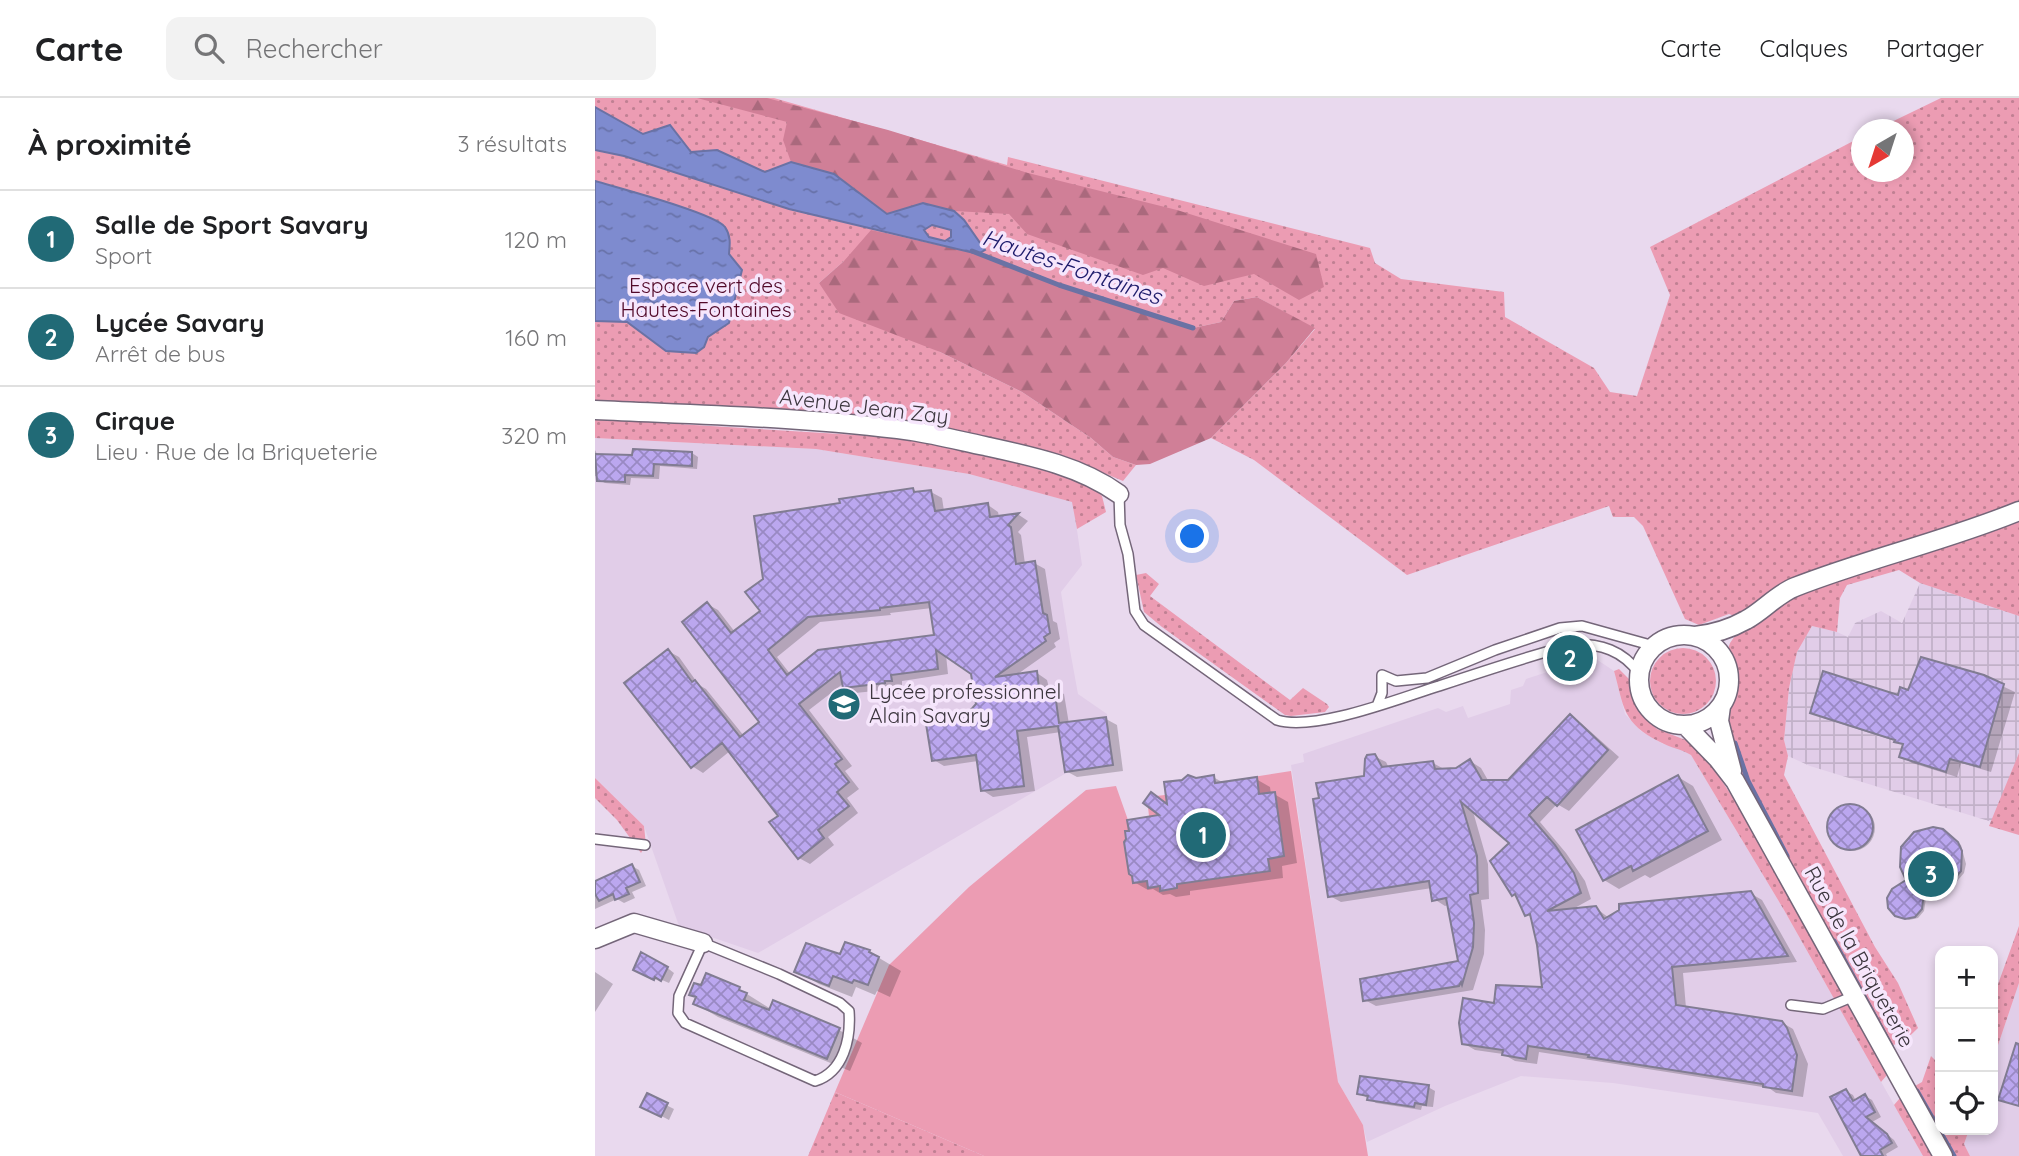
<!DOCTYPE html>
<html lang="fr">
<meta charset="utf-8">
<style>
body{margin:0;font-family:Quicksand,sans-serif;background:#f2f2f2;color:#202124}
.controls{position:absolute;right:21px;bottom:21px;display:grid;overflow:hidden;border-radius:14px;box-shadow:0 4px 10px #0003}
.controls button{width:63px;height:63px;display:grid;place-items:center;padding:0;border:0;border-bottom:2px solid #e0e0e0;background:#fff;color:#202124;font:35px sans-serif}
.compass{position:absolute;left:1256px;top:21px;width:63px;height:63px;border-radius:50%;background:#fff;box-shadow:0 4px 10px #0003;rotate:219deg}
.you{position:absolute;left:598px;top:439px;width:24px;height:24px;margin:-18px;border:5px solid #fff;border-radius:50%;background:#1a73e8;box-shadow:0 0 0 10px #1a73e833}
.badge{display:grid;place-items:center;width:46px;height:46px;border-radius:50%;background:#216a76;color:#fff;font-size:23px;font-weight:700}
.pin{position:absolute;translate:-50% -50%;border:4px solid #fff;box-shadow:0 2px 7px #0006}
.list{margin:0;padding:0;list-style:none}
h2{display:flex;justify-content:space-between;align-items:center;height:91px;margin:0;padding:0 28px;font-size:30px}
h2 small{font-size:23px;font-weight:400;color:#757577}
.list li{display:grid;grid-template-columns:46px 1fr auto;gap:21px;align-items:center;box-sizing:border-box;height:98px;padding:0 28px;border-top:2px solid #e0e0e0}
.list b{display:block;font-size:26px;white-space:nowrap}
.list p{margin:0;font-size:23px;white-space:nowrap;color:#757577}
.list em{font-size:23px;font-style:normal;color:#757577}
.icon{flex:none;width:38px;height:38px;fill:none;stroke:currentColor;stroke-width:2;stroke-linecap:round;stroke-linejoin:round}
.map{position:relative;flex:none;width:1424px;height:1058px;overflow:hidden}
header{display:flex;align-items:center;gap:42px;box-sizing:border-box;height:98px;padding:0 35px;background:#fff;border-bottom:2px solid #e0e0e0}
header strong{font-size:33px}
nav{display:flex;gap:38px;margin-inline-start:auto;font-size:24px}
.search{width:490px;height:63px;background:#f2f2f2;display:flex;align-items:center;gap:18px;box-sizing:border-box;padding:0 24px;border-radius:14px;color:#757577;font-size:26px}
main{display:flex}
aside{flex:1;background:#fff}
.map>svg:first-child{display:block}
.built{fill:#e1cde8}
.industrial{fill:url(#industrial-grid)}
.grass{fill:url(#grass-dots)}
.forest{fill:url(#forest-firs)}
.pitch{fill:#ec9cb3}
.water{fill:url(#water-ripples);stroke:#6a72a4;stroke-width:2;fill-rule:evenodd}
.shadow{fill:#0003;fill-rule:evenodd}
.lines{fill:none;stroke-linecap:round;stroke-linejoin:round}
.stream{stroke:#6a72a4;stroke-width:5}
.building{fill:url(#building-cross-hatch);stroke:#817c92;stroke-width:2;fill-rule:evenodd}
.lane-casing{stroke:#746679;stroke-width:12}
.street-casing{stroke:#746679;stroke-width:21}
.lane{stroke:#fff;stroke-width:9}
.street{stroke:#fff;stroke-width:18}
.labels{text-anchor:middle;stroke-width:7;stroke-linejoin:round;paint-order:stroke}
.park-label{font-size:21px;fill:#520929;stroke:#f6e6fc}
.street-label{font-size:21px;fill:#3c363e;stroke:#f6e6fc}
.poi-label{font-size:21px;fill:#3c363e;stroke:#f6e6fc;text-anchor:start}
.water-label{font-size:23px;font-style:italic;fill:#1d1b6b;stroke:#f6e6fc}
</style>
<header>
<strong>Carte</strong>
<div class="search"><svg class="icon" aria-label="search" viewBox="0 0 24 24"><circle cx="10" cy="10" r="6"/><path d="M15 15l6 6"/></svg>Rechercher</div>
<nav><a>Carte</a><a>Calques</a><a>Partager</a></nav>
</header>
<main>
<aside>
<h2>À proximité<small>3 résultats</small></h2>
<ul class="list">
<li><span class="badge">1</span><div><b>Salle de Sport Savary</b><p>Sport</p></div><em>120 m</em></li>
<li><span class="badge">2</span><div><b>Lycée Savary</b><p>Arrêt de bus</p></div><em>160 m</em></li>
<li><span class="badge">3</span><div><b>Cirque</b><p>Lieu · Rue de la Briqueterie</p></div><em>320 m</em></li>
</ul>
</aside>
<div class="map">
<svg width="1424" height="1058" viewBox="0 0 1424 1058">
<defs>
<pattern id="industrial-grid" width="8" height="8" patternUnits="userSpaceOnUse" patternTransform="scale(1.75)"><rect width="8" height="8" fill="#e1cde8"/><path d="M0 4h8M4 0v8" fill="none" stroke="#c2b1c8"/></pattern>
<pattern id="grass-dots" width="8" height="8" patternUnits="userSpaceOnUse" patternTransform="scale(1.75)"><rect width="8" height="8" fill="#ec9cb3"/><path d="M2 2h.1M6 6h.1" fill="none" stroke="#c08093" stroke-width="1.8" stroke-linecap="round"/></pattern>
<pattern id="forest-firs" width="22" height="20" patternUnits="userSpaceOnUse" patternTransform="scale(1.75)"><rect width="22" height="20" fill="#d07f97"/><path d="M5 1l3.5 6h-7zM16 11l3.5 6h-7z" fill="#aa697d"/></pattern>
<pattern id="water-ripples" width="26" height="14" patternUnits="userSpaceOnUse" patternTransform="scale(1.75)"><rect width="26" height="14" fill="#7e8bcf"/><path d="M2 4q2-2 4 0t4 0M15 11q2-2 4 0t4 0" fill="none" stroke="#6872a9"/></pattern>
<pattern id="building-cross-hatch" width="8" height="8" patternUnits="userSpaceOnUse" patternTransform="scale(1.75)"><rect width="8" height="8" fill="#bba7ef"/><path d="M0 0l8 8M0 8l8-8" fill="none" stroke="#9989c3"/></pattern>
</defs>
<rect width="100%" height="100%" fill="#e9d9ee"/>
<path class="built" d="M0,340L221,351L374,376L478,404L487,467L466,494L475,552L483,596L512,616L518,667L473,674L163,855L84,828L49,728L0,680Z
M998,559L1019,573L1030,616L1046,633L1068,646L1087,651L1096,657L1189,812L1328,1058H1248L1223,1015L1018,985L926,978L850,1008L772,1044L768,1027L743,984L696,667L709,664L708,656L843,610L851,614L868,608L873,620L915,606L916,592L928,588L931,581Z
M1424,885V1058H1375L1369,1046L1374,1032H1398V962Z"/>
<path class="industrial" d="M1325,485L1424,518V655L1397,724L1215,668L1193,658L1189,642L1194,590L1202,554L1217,528L1242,534L1253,539L1260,525L1286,513L1307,525Z"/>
<path class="grass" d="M0,0H179L412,67L413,59L775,150L780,165L806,181L909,194L910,219L999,270L1015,294L1042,298L1075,197L1055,149L1266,39V74H1308V32L1282,31L1346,0H1424V518L1325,485L1304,472L1252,487L1245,500L1242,534L1217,528L1202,554L1194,590L1189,642L1193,658L1189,677L1280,849L1303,885L1323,930C1310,942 1310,946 1291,948L1160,705L1141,662L1126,608L1134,583L1129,562L1135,545L1151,522L1134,516L1104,527L1090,521L1048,428L1039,419H1018L1014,408L812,477L659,362L616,340L691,265L720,231L662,199L639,203L626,224L598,230L464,187L249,163L224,185L345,254L427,294L496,340L518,359L541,367L528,383C362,312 177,314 0,305Z
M0,321L294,339L359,349L477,380L500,391L507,398L511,414L482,431L477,404L374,376L221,351L0,340Z
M551,475L564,486L555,498L695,602L708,590L732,606L734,609L730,614L696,618L690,617L567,529L549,514L541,477Z
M1055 583a33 33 0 1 1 66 0a33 33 0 1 1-66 0Z
M1024,571L1036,583L1043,611L1062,631L1101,646L1117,659L1123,677L1146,712L1285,963L1292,977L1286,984L1189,812L1096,657C1086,651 1076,650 1065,644C1027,625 1029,609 1019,573Z
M1424,655V737L1394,728Z
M0,680L49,728L51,747L46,755L22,722L0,700Z
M1424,828V885L1398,962V900Z
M1336,958L1345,967V1032H1374L1369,1046L1375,1058H1328L1299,1007L1311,993L1327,984Z
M240,994L389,1058H213Z"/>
<path class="forest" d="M102,0H172L293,32L433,75L582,112L721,156L729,189L704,202L659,176L609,188L568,170L548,177L432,136L414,116L359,113L328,105L292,116L239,76L196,64L188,42L192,24Z
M276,132L383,156L464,187L598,230L626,224L639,203L662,199L720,230L691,265L616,340L555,366L541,367L518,359L496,340L427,294L345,254L244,215L224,185L249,163Z"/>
<path class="pitch" d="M696,673L743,984L768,1027L773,1058H389L240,994L294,867L374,789L491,692L521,688L533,722L554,718L553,709L548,705L556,694L561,698L570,697L569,684L588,682L593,677L599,680L619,677L620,685Z"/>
<path class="water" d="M0,9L48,36L75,27L96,54L122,52L170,74L196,64L239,76L292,116L328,105L359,113L369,122L390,152L383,156L194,111L29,58L0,52ZM337,127L356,132V139L350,143L334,139L329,132Z
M0,83C23,90 119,115 130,129C136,138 135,146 134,156L147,172L134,225L113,239L109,249L101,255L71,253L32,224L0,223Z"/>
<path class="shadow" d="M0,352L3,358L39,359L97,355L103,359L102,371L65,368L64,381L36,380L35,387L10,385L4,382V379L0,378Z
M318,392L324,395L336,394L347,400L349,413L393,407L403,414L404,419L424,417L433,423L423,434L426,437L430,466L439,465L450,471L458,523L462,525L465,541L459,545L461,549L420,578L442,575L452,582L454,590H458L469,596L474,626L511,621L522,627L528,673L482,679L471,673L466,634L432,639L440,693L398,699L387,692L383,663L349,668L339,662L382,607L378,575L351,557L353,576L307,583V588L300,589V591L260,595L249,589V585L214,612L257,668L250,673L264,691L252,700L263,715L233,739L239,747L215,766L204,760L185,718L135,653L108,675L97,668L73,553L84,559L104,587L111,591L149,638L166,624L112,506L123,512L140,534L167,513L170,482L247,407ZM337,510L341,538L196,577L182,559L225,524L296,517L295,515Z
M1388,579L1420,594L1396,674L1366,665L1362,679L1317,665L1306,658L1309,648L1303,644L1228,620L1217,614L1304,599L1314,594Z
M975,618L986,625L1024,659L974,713L962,706L945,724L971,755L990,783L996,801L976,812L1001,810L1014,820L1026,813L1023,808L1155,795L1167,802L1202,864L1088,875L1091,910L1186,924L1198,931L1213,966L1208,999L1181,995L1174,990L944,954L942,966L920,963L908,956L880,952L868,945L901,907L949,890L944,846L937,820L932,816L924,800L919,797L897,763L917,745L877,710L893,766L894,801L886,802L890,832L889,856L878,892L781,908L770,902L865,864L854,807L850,808L839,801L837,790L746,804L735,798L771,679L779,658L791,664L794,670L838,665L849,671L861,672L875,663L886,670L894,684H914Z
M618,679L629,685L661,681L675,689L676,696H679L693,704L702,765L687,768L688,780L595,793V797L581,799L575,796L568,797L558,791L553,792L539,784L568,718L557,697L574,707L600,681Z
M1083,679L1098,688L1127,742L1055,780L1050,777L1024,791L1009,782Z
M1234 730a23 23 0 1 1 46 0a23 23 0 1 1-46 0Z
M1351,735L1366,747L1371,766L1369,775L1357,789L1332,794L1329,813L1323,820L1314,822L1305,819L1313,783Z
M37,768L44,772L51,788L37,794L40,800L29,805L22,801L0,811V785Z
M274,854L306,873L295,899L282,893L280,897L261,889L257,899L224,886L202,873Z
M66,865L79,875L74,885L67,882L66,884L47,875Z
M0,874L18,886L0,914Z
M112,878L144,891L176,911L244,932L267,945L255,973L123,919L101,906Z
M833,989L840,993L838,1009L827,1008L826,1012L781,1005L764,995Z
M1251,993L1258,997L1261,1003L1270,998L1277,1002L1286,1019L1277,1024L1299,1042L1303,1049L1291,1056L1292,1058H1267Z
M53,998L79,1011L74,1022L55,1012Z"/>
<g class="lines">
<path class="stream" d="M377,153L464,187L598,230
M1140,645L1153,683L1192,758
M1239,843L1296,948
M1322,993L1359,1058"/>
</g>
<path class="building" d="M38,351L97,354V368L59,366L58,378L30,377V384L2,383L0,356L37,357Z
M318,390L319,394L336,392L340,413L393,405L395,419L424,415L413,427L416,429L421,466L440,463L448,515L452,517L455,535L449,539L451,543L400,579L442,573L444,590L459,588L464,625L511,619L518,667L470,674L463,628L422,633L429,688L386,693L381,657L337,663L331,626L367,622L381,606L376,576L341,552L343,571L296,577L297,583H290V585L248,590L245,574L204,606L247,661L240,666L254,684L242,694L254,708L223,732L229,740L203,761L174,724L183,718L127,645L96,670L29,585L73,551L97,584L100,582L145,639L164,624L87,524L112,504L136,535L165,513L150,494L168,481L159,418L245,405L244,401ZM334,504L339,537L223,552L192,577L173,552L213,519L285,512V510Z
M1326,559L1389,577L1409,586L1385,669L1355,661L1351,674L1304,659L1308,646L1299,644L1300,642L1215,615L1228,573L1303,597L1305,589L1313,592Z
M975,616L1013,652L962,708L952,699L934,717L960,747L979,775L986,795L952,813L1001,808L1009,821L1024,812V806L1156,793L1193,858L1077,869L1081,907L1187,923L1192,930L1202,957L1197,993L1168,989V986L993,959L994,957L933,948L931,961L907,957L908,952L867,946L864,925L868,900L899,905L901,887L947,889L942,847L935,816L930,818L920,796L917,798L895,763L914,745L866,704L882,758L883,795L875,797L879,825L878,849L867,887L866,884L864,888L768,903L765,881L863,863L851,800L837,803L834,783L733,799L718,701L724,700L721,685L769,678L770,661L772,657L780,656L787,669L838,663L840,671L861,670L875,661L887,682H913Z
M593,677L601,680L619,677L620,685L662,679L664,696L680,694L689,758L673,761L675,773L582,786V790L565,793V788L553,790L552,783L538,785L537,778L534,776L529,744L531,741L530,733H534L532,722L564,717L548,705L556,694L572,706L569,684L587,682Z
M1083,677L1113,733L1038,773L1036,768L1008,783L981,732Z
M1232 729a23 23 0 1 1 46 0a23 23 0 1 1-46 0Z
M1338,729L1348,731L1363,744L1367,753L1366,773L1353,788L1329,793L1327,811L1320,819L1310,821L1300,818L1293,810L1292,800L1297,791L1311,782L1305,769L1306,749L1319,734Z
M37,766L45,784L31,790L34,796L20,802L18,796L4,803L0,796V783Z
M250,844L275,852L274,854L284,859L273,887L259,882L257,885L238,878L234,888L199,874L211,845L245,856Z
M46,854L73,869L66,883L60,879L59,882L38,872Z
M111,875L145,889L144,892L152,895L149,902L174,912L178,902L245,930L232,961L98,906L101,899L94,897L99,885L106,887Z
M1421,945L1424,946V1008L1403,1002Z
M765,978L834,987L831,1007L820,1005L819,1009L772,1002L773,998L762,996Z
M1251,991L1258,1003L1270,996L1280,1014L1271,1019L1292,1036L1297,1045L1285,1052L1288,1058H1266L1235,999Z
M52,995L73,1005L66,1019L45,1009Z"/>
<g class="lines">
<defs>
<path id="lane" d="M524,396L525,427L533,456L540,513L549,527L682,622C720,634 805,600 844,588C889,573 934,558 979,546C1006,546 1027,552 1044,575
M782,608L787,595V577L801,583L832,580L900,552L965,530L987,528L1059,548
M0,741L50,747
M108,845L184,876L245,905L254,913C256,940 249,974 220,983L90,925L83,915L84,898Z
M1196,907L1228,911L1259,898"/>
<path id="street" d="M0,312C106,317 213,319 317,333C342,337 366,343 390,348C436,358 485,368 524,396
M1044 582a45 45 0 1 1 90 0a45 45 0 1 1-90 0Z
M1100,538C1118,536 1135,531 1151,522C1168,513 1182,496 1200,489C1274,460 1351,443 1424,413
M1126,608L1124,623L1137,673
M1091,628L1123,661L1140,683L1348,1058
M0,841L39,825L108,845"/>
</defs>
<use href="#lane" class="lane-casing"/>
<use href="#street" class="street-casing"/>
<use href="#lane" class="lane"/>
<use href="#street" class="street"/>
</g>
<defs>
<symbol id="school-disc" viewBox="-11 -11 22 22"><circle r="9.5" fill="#216a76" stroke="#f6e6fc"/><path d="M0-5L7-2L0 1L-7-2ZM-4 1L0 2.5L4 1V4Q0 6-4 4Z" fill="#fff"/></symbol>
</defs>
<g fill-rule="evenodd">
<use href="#school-disc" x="230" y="587" width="38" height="38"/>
</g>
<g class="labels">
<g class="park-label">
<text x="111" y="195">Espace vert des<tspan x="111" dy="24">Hautes-Fontaines</tspan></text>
</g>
<g class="street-label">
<text transform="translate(269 309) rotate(7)" y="7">Avenue Jean Zay</text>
<text transform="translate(1264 859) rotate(61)" y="7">Rue de la Briqueterie</text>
</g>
<g class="poi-label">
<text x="274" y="601">Lycée professionnel<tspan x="274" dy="24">Alain Savary</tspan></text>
</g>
<g class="water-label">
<text transform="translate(477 169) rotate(19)" y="8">Hautes-Fontaines</text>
</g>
</g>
</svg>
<div class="controls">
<button>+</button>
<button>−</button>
<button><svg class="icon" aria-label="locate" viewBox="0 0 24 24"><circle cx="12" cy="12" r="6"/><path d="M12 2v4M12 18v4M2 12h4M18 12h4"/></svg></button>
</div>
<svg class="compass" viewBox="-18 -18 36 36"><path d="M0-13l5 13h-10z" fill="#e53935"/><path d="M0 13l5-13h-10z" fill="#757577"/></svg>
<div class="you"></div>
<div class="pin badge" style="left:608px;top:737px">1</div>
<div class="pin badge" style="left:975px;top:560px">2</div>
<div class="pin badge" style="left:1336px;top:776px">3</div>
</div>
</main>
